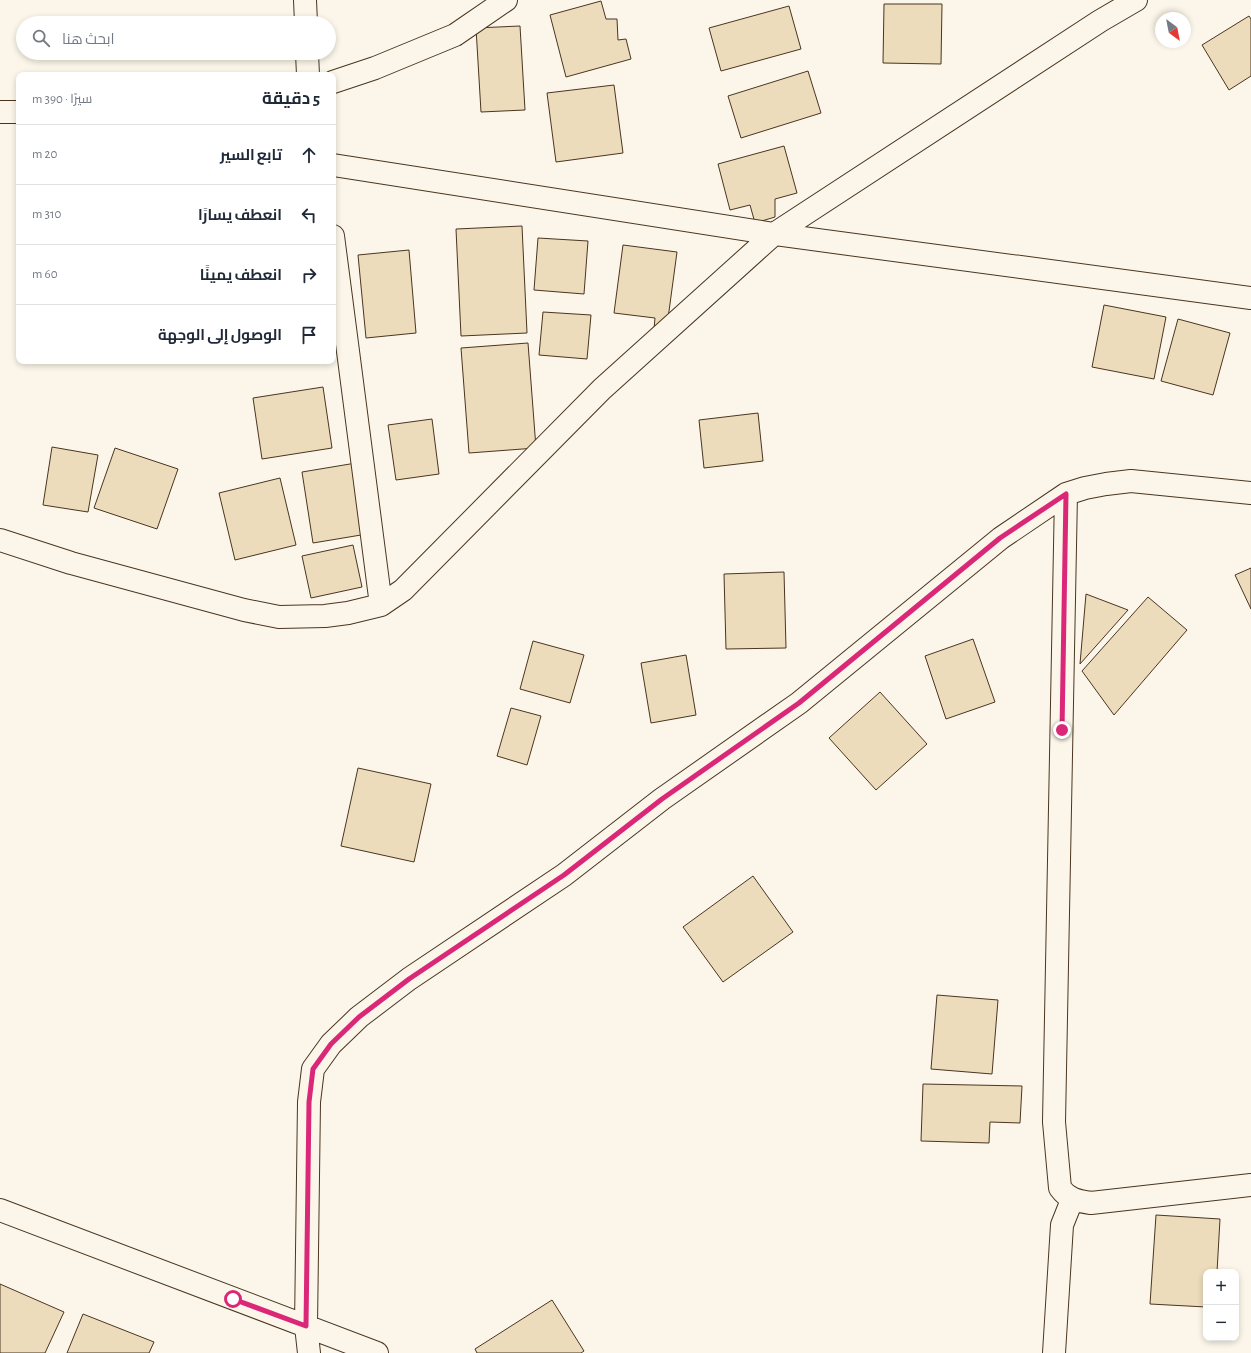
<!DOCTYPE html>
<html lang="ar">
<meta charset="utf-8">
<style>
body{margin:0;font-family:"Alegreya Sans",Cairo,sans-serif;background:#f2f2f3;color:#1f2937;direction:rtl}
.controls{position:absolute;right:12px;bottom:12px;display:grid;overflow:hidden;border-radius:8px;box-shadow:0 2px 6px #0003}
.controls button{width:36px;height:36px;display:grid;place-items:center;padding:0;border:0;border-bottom:1px solid #e0e1e3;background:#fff;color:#1f2937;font:20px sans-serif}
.compass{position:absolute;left:1155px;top:12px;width:36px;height:36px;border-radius:50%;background:#fff;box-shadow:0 2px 6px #0003;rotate:148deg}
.stop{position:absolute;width:12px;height:12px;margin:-9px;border:3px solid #db2777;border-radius:50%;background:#fff}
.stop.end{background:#db2777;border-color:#fff;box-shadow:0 1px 4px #0008}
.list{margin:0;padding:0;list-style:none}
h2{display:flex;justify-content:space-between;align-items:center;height:52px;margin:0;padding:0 16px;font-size:17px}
h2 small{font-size:13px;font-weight:400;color:#747a83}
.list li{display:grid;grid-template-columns:26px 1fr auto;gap:12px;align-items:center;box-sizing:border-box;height:60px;padding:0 16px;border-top:1px solid #e0e1e3}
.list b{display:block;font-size:15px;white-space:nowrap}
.list em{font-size:13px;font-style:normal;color:#747a83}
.icon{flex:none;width:22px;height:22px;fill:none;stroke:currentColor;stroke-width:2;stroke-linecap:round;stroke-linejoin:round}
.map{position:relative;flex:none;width:1251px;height:1353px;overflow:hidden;direction:ltr}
.search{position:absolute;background:#fff;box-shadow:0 2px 6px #0003;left:16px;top:16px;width:320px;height:44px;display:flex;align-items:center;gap:10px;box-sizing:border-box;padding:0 14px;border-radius:22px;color:#747a83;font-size:15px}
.panel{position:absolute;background:#fff;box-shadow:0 2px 6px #0003;left:16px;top:72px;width:320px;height:292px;border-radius:8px;direction:rtl}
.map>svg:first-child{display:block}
.building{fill:#ecdcbc;stroke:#4a3520}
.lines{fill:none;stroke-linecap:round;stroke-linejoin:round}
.minor-casing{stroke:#4a3520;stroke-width:24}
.minor{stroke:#fbf6e9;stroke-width:22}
.route{stroke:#db2777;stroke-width:5}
</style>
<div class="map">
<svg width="1251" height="1353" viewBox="0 0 1251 1353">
<rect width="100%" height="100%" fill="#fbf6e9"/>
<path class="building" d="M601,1L606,19H617L618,40L626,39L631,59L566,77L550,15Z
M884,4H942L941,64L883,63Z
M789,6L801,49L721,71L709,28Z
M1249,16L1251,19V76L1229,90L1202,45Z
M520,26L525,110L481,112L476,28Z
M808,71L821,113L741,138L728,96Z
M614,85L623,153L556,162L547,93Z
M784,146L797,193L775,199V217L755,223L750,205L730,210L718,164Z
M522,226L527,333L461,336L456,229Z
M538,238L588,241L584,294L534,290Z
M623,245L677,252L667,326L654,329L655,318L614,313Z
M409,250L416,333L366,338L358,255Z
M1104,305L1166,317L1154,379L1092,367Z
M543,312L591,315L587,359L539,355Z
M1178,319L1230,333L1213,395L1161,381Z
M528,343L536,448L469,453L461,348Z
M323,387L332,448L262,459L253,398Z
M758,413L763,461L704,468L699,420Z
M432,419L439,474L396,480L388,425Z
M52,447L98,455L88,512L43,505Z
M115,448L178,469L157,529L94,508Z
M356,463L367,534L313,543L302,472Z
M280,478L296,545L235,560L219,493Z
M353,545L362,587L311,598L302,556Z
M1251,568V609L1235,575Z
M784,572L786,648L726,649L724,574Z
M1086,594L1128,610L1080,664Z
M1148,597L1187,630L1114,715L1082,671Z
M973,639L995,702L946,719L925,656Z
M533,641L584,655L570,703L520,689Z
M686,655L696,715L651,723L641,663Z
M880,692L927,744L876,790L829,738Z
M511,708L541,716L527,765L497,756Z
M358,768L431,784L414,862L341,846Z
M753,876L793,932L723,982L683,927Z
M937,995L998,1000L992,1074L931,1069Z
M923,1084L1022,1086L1020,1123L990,1122L989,1143L921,1141Z
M1156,1215L1220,1219L1217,1272H1206V1307L1150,1304Z
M0,1284L64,1312L45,1353H0Z
M552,1300L584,1351L581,1353H477L475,1349Z
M83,1314L154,1342L149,1353H67Z"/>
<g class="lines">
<defs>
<path id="minor" d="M305,0L306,23
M307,53L308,75
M333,82L375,68L455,35L506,0
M0,112H19
M333,165L774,234L1251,298
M333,236L381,605
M1066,494L1054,1122L1060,1188C1068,1199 1077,1201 1091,1203L1251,1185
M0,540L71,563L244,610L279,617L325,616L348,613L381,605L403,590L602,389L774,234L1100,21L1136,0
M0,1210L377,1353
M309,1353L306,1326L309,1102L313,1069L331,1044L359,1017L409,979L564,875L662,799L799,703L1001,538L1066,494L1085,488L1106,484L1131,481L1251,493
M1054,1353L1062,1225L1072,1200"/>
</defs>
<use href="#minor" class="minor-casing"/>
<use href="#minor" class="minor"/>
</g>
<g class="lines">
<path class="route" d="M233,1299L306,1326L309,1102L313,1069L331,1044L359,1017L409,979L564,875L662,799L799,703L1000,538L1066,494L1062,730"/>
</g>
</svg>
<div class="controls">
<button>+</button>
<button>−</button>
</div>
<svg class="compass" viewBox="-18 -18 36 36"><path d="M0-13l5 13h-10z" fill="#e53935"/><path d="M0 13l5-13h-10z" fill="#747a83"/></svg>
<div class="stop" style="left:233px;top:1299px"></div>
<div class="stop end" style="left:1062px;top:730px"></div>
<div class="search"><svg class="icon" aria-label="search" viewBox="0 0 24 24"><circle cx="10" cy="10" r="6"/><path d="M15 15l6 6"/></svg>ابحث هنا</div>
<section class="panel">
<h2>5 دقيقة<small>سيرًا · 390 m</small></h2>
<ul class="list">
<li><svg class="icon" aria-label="ahead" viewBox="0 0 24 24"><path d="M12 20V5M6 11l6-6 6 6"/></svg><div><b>تابع السير</b></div><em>20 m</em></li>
<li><svg class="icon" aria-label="left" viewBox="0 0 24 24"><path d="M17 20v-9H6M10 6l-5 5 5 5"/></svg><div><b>انعطف يسارًا</b></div><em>310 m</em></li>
<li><svg class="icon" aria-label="right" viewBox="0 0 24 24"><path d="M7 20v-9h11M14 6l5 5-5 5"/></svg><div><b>انعطف يمينًا</b></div><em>60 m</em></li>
<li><svg class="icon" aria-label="arrive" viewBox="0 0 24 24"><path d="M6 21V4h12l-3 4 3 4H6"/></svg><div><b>الوصول إلى الوجهة</b></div></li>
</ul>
</section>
</div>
